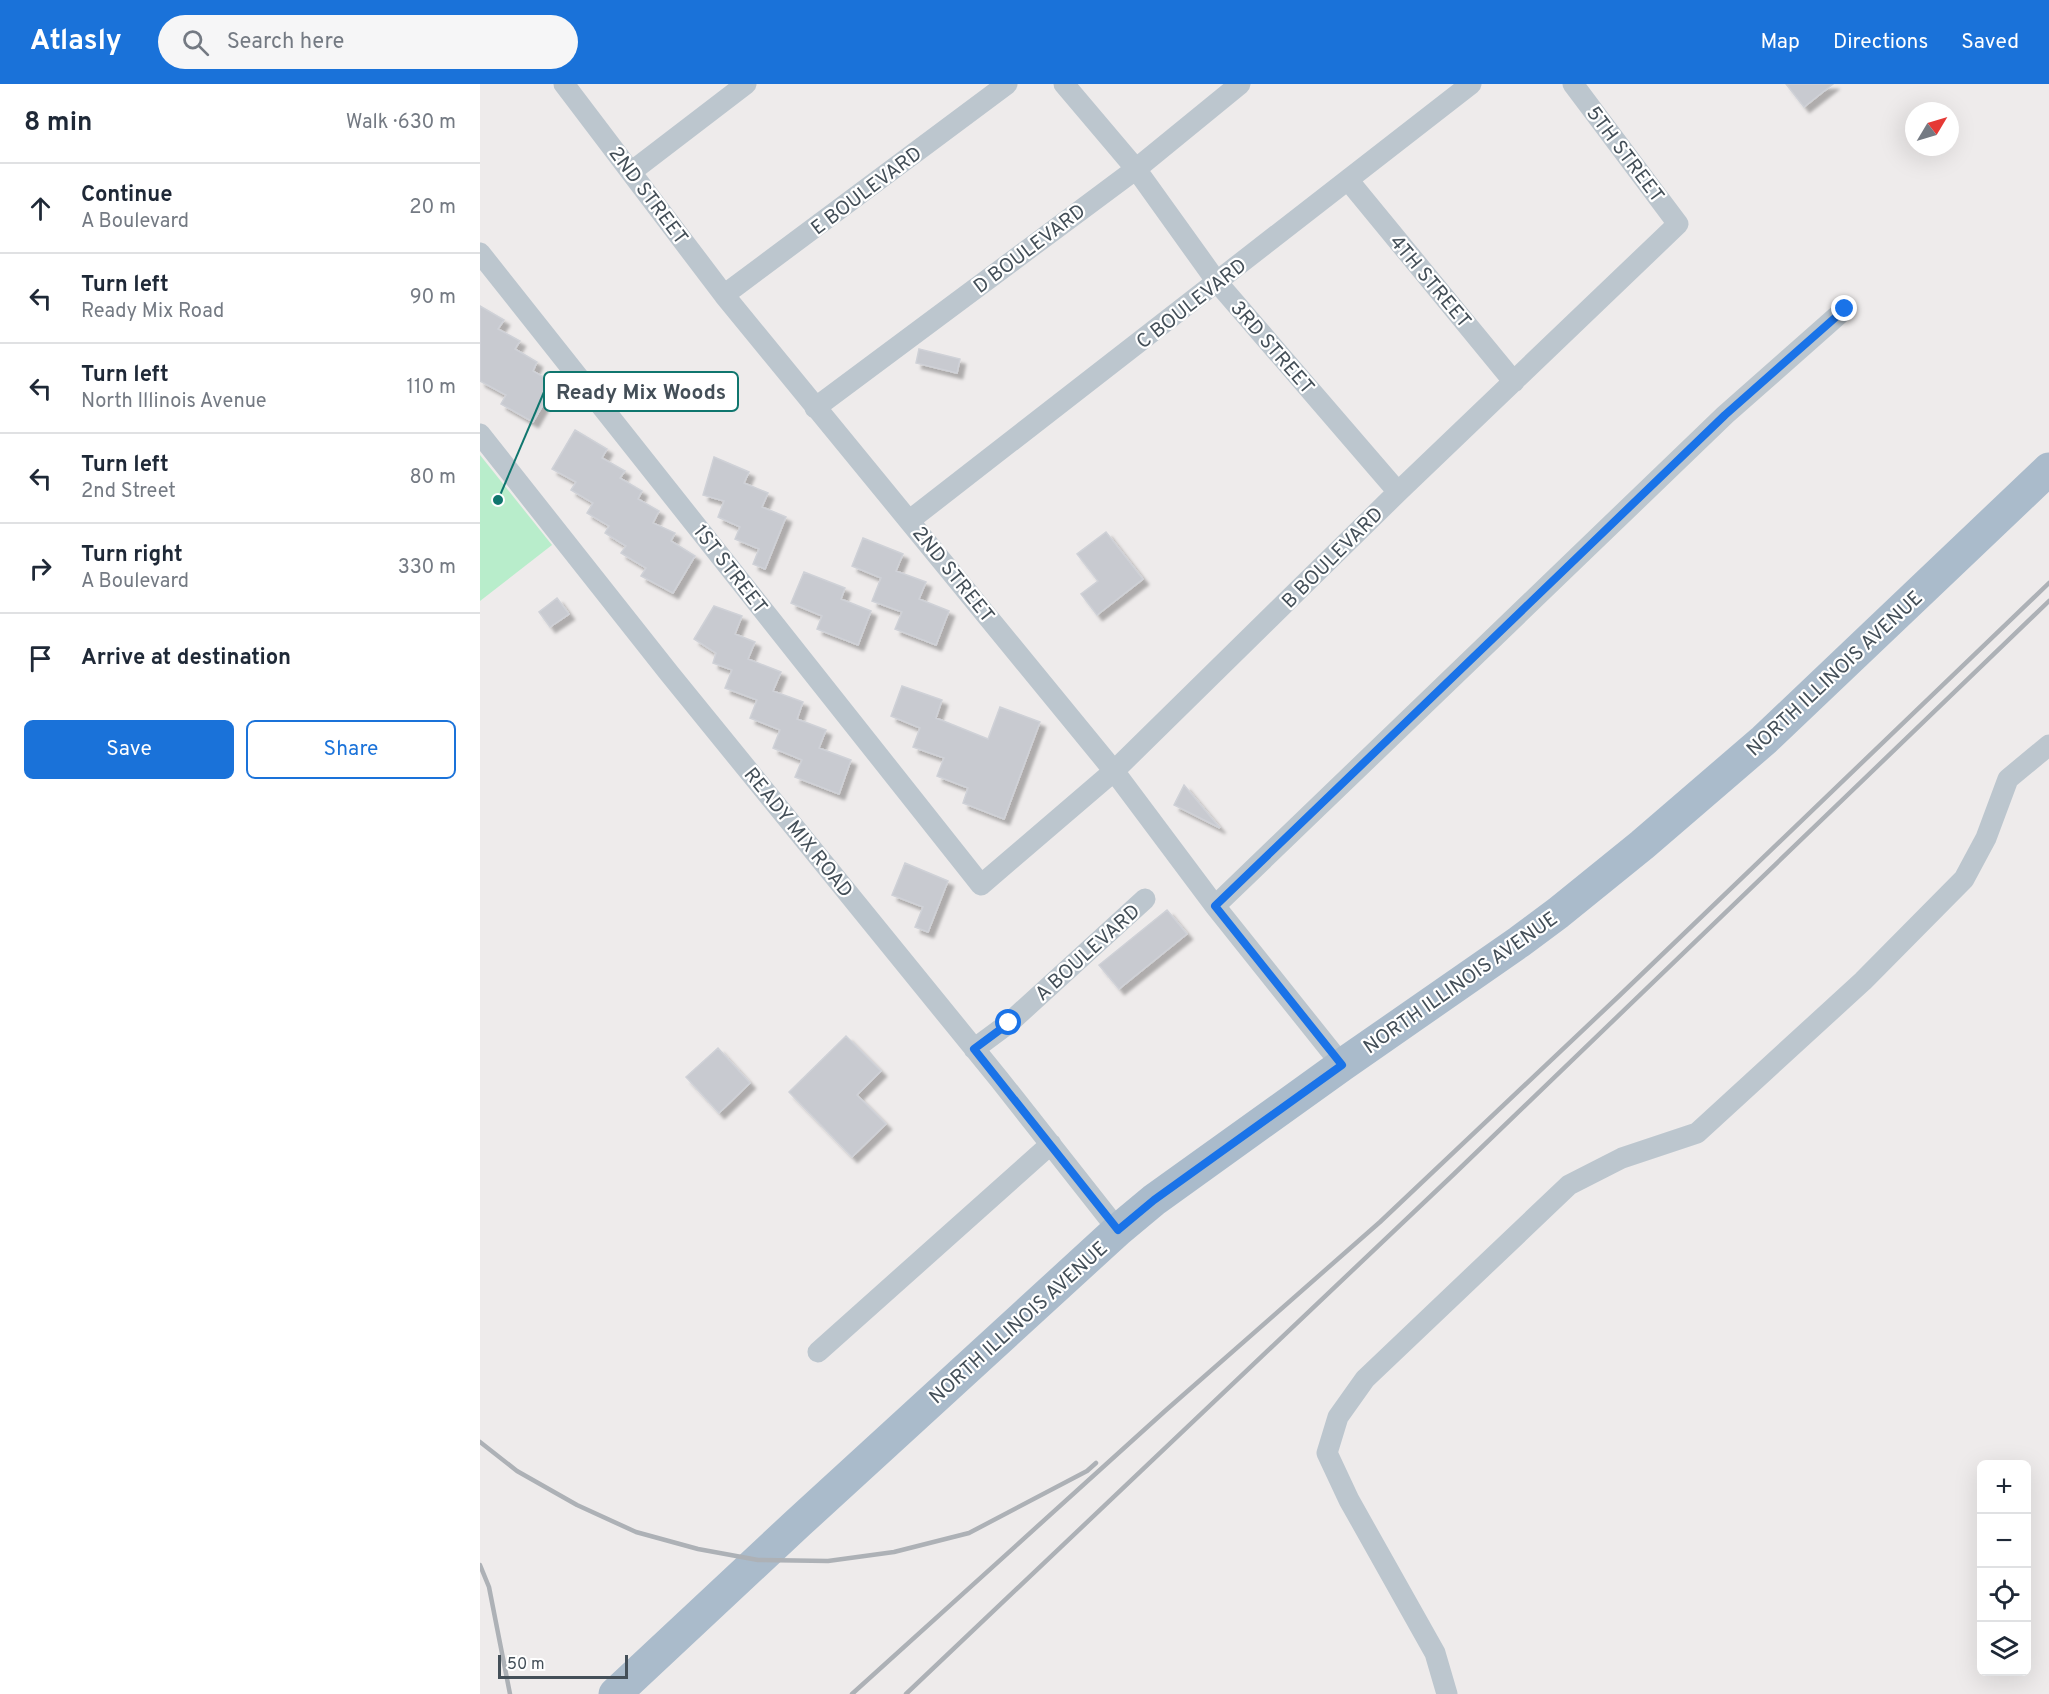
<!DOCTYPE html>
<meta charset="utf-8">
<style>
body{margin:0;font-family:Overpass,sans-serif;background:#f6f6f7;color:#1f2937}
.controls{position:absolute;right:18px;bottom:18px;display:grid;overflow:hidden;border-radius:9px;box-shadow:0 6px 24px #0002}
.controls button{width:54px;height:54px;display:grid;place-items:center;padding:0;border:0;border-bottom:2px solid #e0e1e3;background:#fff;color:#1f2937;font:30px sans-serif}
.compass{position:absolute;left:1425px;top:18px;width:54px;height:54px;border-radius:50%;background:#fff;box-shadow:0 6px 24px #0002;rotate:52deg}
.scale{position:absolute;left:18px;bottom:15px;width:130px;box-sizing:border-box;padding-left:6px;border:3px solid #444f58;border-top:0;font-size:16px;line-height:21px;white-space:nowrap;color:#444f58;-webkit-text-stroke:4px #fff;paint-order:stroke}
.stop{position:absolute;width:18px;height:18px;margin:-14px;border:4px solid #1a73e8;border-radius:50%;background:#fff}
.stop.end{background:#1a73e8;border-color:#fff;box-shadow:0 2px 6px #0008}
.list{margin:0;padding:0;list-style:none}
h2{display:flex;justify-content:space-between;align-items:center;height:78px;margin:0;padding:0 24px;font-size:26px}
h2 small{font-size:20px;font-weight:400;color:#747a83}
.list li{display:grid;grid-template-columns:39px 1fr auto;gap:18px;align-items:center;box-sizing:border-box;height:90px;padding:0 24px;border-top:2px solid #e0e1e3}
.list b{display:block;font-size:22px;white-space:nowrap}
.list p{margin:0;font-size:20px;white-space:nowrap;color:#747a83}
.list em{font-size:20px;font-style:normal;color:#747a83}
.actions{display:flex;gap:12px;padding:18px 24px}
.actions a{flex:1;padding:14px 0;border:2px solid #1a72d9;border-radius:9px;text-align:center;font-size:21px;color:#1a72d9}
.actions .main{background:#1a72d9;color:#fff}
.icon{flex:none;width:33px;height:33px;fill:none;stroke:currentColor;stroke-width:2;stroke-linecap:round;stroke-linejoin:round}
.map{position:relative;flex:none;width:1569px;height:1610px;overflow:hidden}
header{display:flex;align-items:center;gap:36px;box-sizing:border-box;height:84px;padding:0 30px;background:#1a72d9;color:#fff}
header strong{font-size:28px}
nav{display:flex;gap:33px;margin-inline-start:auto;font-size:21px}
.search{width:420px;height:54px;background:#f6f6f7;display:flex;align-items:center;gap:15px;box-sizing:border-box;padding:0 21px;border-radius:33px;color:#747a83;font-size:22px}
main{display:flex}
aside{flex:1;background:#fff}
.map>svg:first-child{display:block}
.green{fill:#b8edcb}
.building{fill:#c8cad0;stroke:#cfd1d7;stroke-width:1.5;filter:url(#shadow)}
.lines{fill:none;stroke-linecap:round;stroke-linejoin:round}
.street{stroke:#bcc6ce;stroke-width:21}
.primary{stroke:#aabbcb;stroke-width:33}
.rail{stroke:#adb1b6;stroke-width:4.5}
.route{stroke:#1a73e8;stroke-width:8}
.labels{text-anchor:middle;stroke-width:4.5;stroke-linejoin:round;paint-order:stroke}
.street-label{font-size:20px;fill:#444f58;stroke:#fff}
.leader{fill:none;stroke:#0f766e;stroke-width:2}
.callout-dot{fill:#0f766e;stroke:#fff;stroke-width:2}
.callout{fill:#fff;stroke:#0f766e;stroke-width:2}
.callout-label{font-size:21px;text-anchor:middle;font-weight:bold;fill:#444f58}
</style>
<header>
<strong>Atlasly</strong>
<div class="search"><svg class="icon" aria-label="search" viewBox="0 0 24 24"><circle cx="10" cy="10" r="6"/><path d="M15 15l6 6"/></svg>Search here</div>
<nav><a>Map</a><a>Directions</a><a>Saved</a></nav>
</header>
<main>
<aside>
<h2>8 min<small>Walk · 630 m</small></h2>
<ul class="list">
<li><svg class="icon" aria-label="ahead" viewBox="0 0 24 24"><path d="M12 20V5M6 11l6-6 6 6"/></svg><div><b>Continue</b><p>A Boulevard</p></div><em>20 m</em></li>
<li><svg class="icon" aria-label="left" viewBox="0 0 24 24"><path d="M17 20v-9H6M10 6l-5 5 5 5"/></svg><div><b>Turn left</b><p>Ready Mix Road</p></div><em>90 m</em></li>
<li><svg class="icon" aria-label="left" viewBox="0 0 24 24"><path d="M17 20v-9H6M10 6l-5 5 5 5"/></svg><div><b>Turn left</b><p>North Illinois Avenue</p></div><em>110 m</em></li>
<li><svg class="icon" aria-label="left" viewBox="0 0 24 24"><path d="M17 20v-9H6M10 6l-5 5 5 5"/></svg><div><b>Turn left</b><p>2nd Street</p></div><em>80 m</em></li>
<li><svg class="icon" aria-label="right" viewBox="0 0 24 24"><path d="M7 20v-9h11M14 6l5 5-5 5"/></svg><div><b>Turn right</b><p>A Boulevard</p></div><em>330 m</em></li>
<li><svg class="icon" aria-label="arrive" viewBox="0 0 24 24"><path d="M6 21V4h12l-3 4 3 4H6"/></svg><div><b>Arrive at destination</b></div></li>
</ul>
<div class="actions"><a class="main">Save</a><a>Share</a></div>
</aside>
<div class="map">
<svg width="1569" height="1610" viewBox="0 0 1569 1610">
<defs>
<filter id="shadow"><feDropShadow dx="5.5" dy="5.5" stdDeviation="1.5" flood-color="#0004"/></filter>
</defs>
<rect width="100%" height="100%" fill="#eeebeb"/>
<path class="green" d="M0,371L72,461L0,517Z"/>
<path class="building" d="M1306,0H1353L1324,23Z
M0,222L24,236L18,245L40,257L35,265L57,278L53,287L75,300L53,338L21,320L26,311L0,297Z
M439,265L480,275L477,289L436,279Z
M95,346L127,365L122,374L145,387L140,394L162,407L158,415L179,427L173,439L195,449L191,457L215,472L193,509L161,492L166,484L141,469L146,462L125,449L129,442L107,429L113,419L91,406L96,398L72,385Z
M234,373L269,388L264,399L288,409L282,423L306,433L285,485L273,480L279,465L255,455L260,443L238,433L244,417L223,411Z
M626,448L663,495L617,531L601,510L618,497L597,470Z
M383,454L423,470L416,487L446,498L439,515L469,527L456,561L415,545L422,528L392,517L401,494L372,482Z
M324,488L365,504L361,515L391,527L378,561L337,545L342,532L311,519Z
M77,514L89,530L70,543L59,528Z
M234,522L262,532L255,550L275,558L268,575L301,588L293,607L323,618L317,635L346,646L339,664L371,676L359,710L315,693L322,676L293,664L300,646L270,634L277,616L245,604L252,586L233,579L236,569L214,555Z
M422,602L462,616L456,634L508,655L520,623L560,638L524,735L483,719L488,704L457,692L464,674L433,663L440,644L411,632Z
M704,701L740,744L694,721Z
M425,779L468,797L448,848L435,843L443,823L412,811Z
M687,826L707,850L639,905L619,881Z
M366,952L401,987L377,1011L406,1040L372,1073L309,1008Z
M238,964L270,999L239,1029L206,993Z"/>
<g class="lines">
<path class="street" d="M84,0L244,211L634,687L735,822L862,981
M584,0L656,85L737,198L918,408
M151,88L266,0
M868,96L1034,298
M0,169L501,801L634,687L918,408L1198,140L1093,0
M244,211L527,0
M335,324L656,85L760,0
M0,350L189,589L519,995L638,1146
M430,436L991,0
M735,822L1245,331L1365,225
M494,965L529,939L665,815
M338,1268L571,1060
M967,1610L955,1569L869,1416L847,1369L858,1333L885,1295L1089,1101L1142,1074L1217,1049L1383,897L1484,795L1506,754L1528,695L1569,661"/>
<path class="primary" d="M135,1610L318,1439L638,1146L674,1116L862,981L1039,858L1078,829L1162,761L1284,656L1569,385"/>
<path class="rail" d="M0,1358L37,1387L97,1421L156,1448L218,1465L278,1476L348,1477L414,1468L489,1449L607,1387L616,1379
M0,1481L9,1503L30,1610
M372,1610L685,1327L900,1138L1139,912L1569,499
M426,1610L974,1090L1569,517"/>
</g>
<g class="lines">
<path class="route" d="M529,939L494,965L638,1146L674,1116L862,981L735,822L1245,331L1365,225"/>
</g>
<g class="labels">
<g class="street-label">
<text transform="translate(1146 70) rotate(53)" y="7">5TH STREET</text>
<text transform="translate(386 106) rotate(-37)" y="7">E BOULEVARD</text>
<text transform="translate(169 111) rotate(53)" y="7">2ND STREET</text>
<text transform="translate(549 164) rotate(-37)" y="7">D BOULEVARD</text>
<text transform="translate(951 197) rotate(50)" y="7">4TH STREET</text>
<text transform="translate(711 219) rotate(-38)" y="7">C BOULEVARD</text>
<text transform="translate(793 263) rotate(49)" y="7">3RD STREET</text>
<text transform="translate(852 473) rotate(-45)" y="7">B BOULEVARD</text>
<text transform="translate(251 485) rotate(52)" y="7">1ST STREET</text>
<text transform="translate(474 490) rotate(51)" y="7">2ND STREET</text>
<text transform="translate(1354 589) rotate(-43)" y="7">NORTH ILLINOIS AVENUE</text>
<text transform="translate(319 748) rotate(51)" y="7">READY MIX ROAD</text>
<text transform="translate(607 868) rotate(-42)" y="7">A BOULEVARD</text>
<text transform="translate(980 898) rotate(-35)" y="7">NORTH ILLINOIS AVENUE</text>
<text transform="translate(538 1238) rotate(-42)" y="7">NORTH ILLINOIS AVENUE</text>
</g>
</g>
<path class="leader" d="M18 416L64 308"/>
<circle class="callout-dot" cx="18" cy="416" r="6"/>
<rect class="callout" x="64" y="288" width="194" height="39" rx="6"/>
<g class="callout-label">
<text x="161" y="315">Ready Mix Woods</text>
</g>
</svg>
<div class="controls">
<button>+</button>
<button>−</button>
<button><svg class="icon" aria-label="locate" viewBox="0 0 24 24"><circle cx="12" cy="12" r="6"/><path d="M12 2v4M12 18v4M2 12h4M18 12h4"/></svg></button>
<button><svg class="icon" aria-label="layers" viewBox="0 0 24 24"><path d="M12 4l9 5-9 5-9-5zM3 14l9 5 9-5"/></svg></button>
</div>
<svg class="compass" viewBox="-18 -18 36 36"><path d="M0-13l5 13h-10z" fill="#e53935"/><path d="M0 13l5-13h-10z" fill="#747a83"/></svg>
<div class="scale">50 m</div>
<div class="stop" style="left:529px;top:939px"></div>
<div class="stop end" style="left:1365px;top:225px"></div>
</div>
</main>
